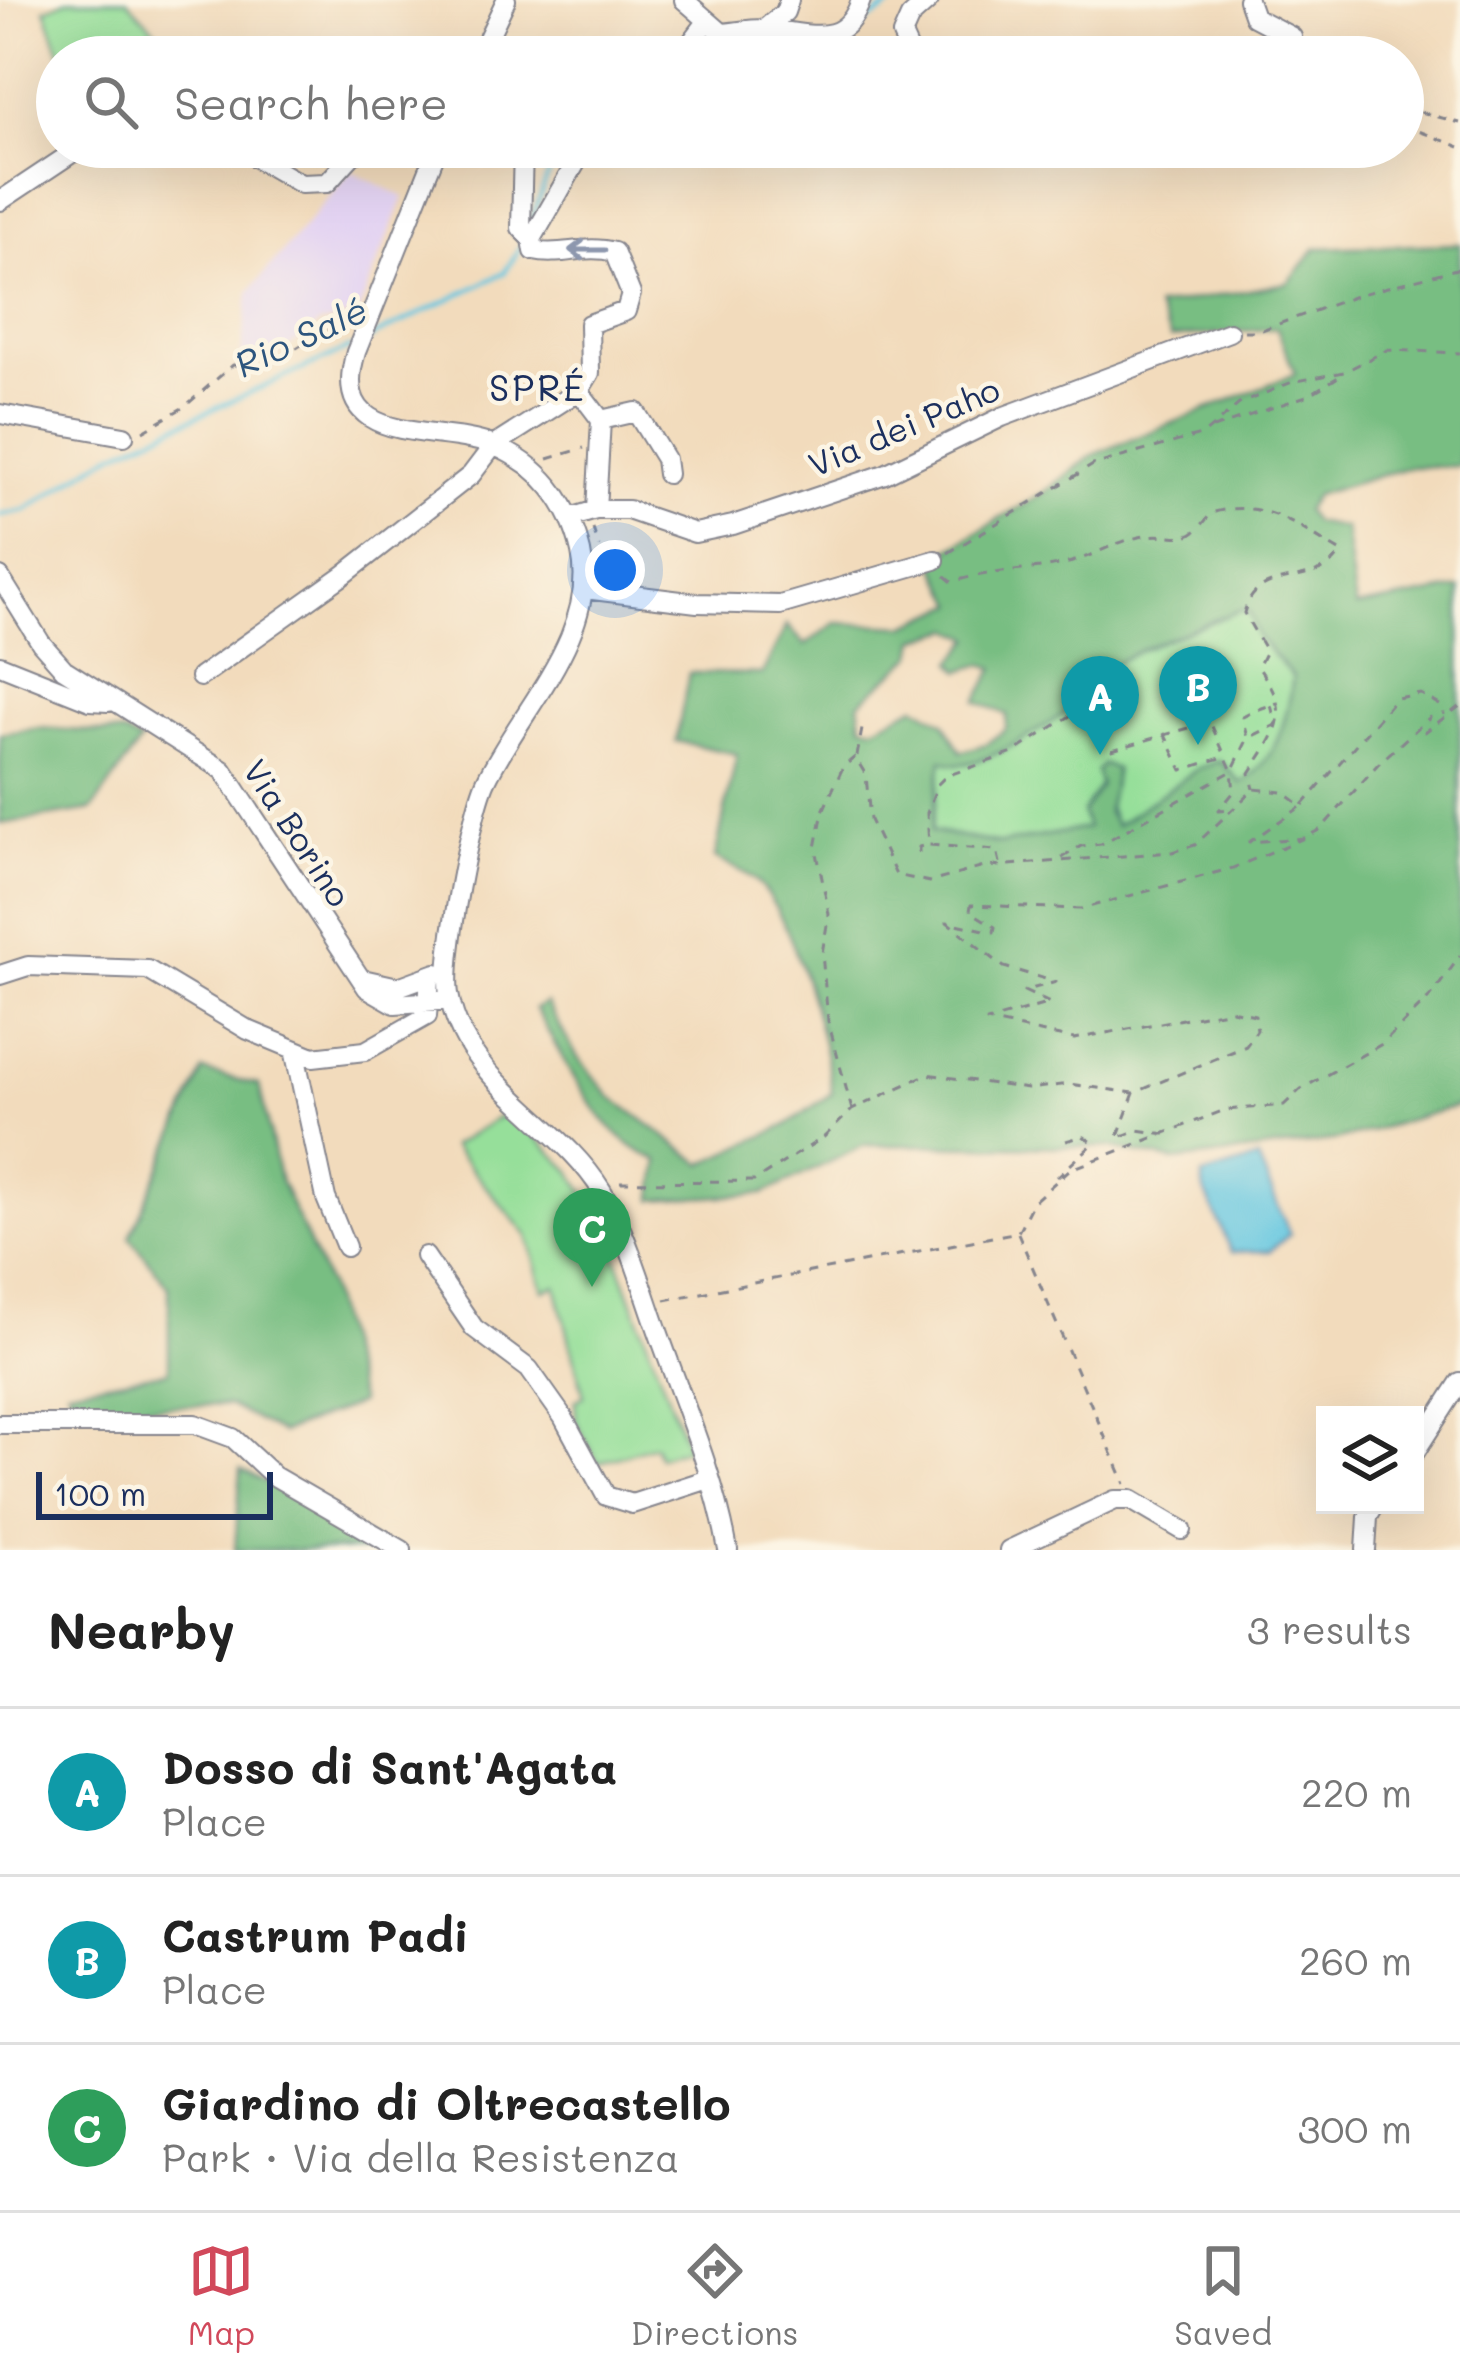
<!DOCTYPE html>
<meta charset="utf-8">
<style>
body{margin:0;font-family:Mali,sans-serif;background:#f2f2f2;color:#222}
.controls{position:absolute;right:36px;bottom:36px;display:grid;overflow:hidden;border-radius:0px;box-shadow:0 12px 48px #0002}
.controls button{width:108px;height:108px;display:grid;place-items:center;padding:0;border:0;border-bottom:3px solid #e0e0e0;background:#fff;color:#222;font:60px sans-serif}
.scale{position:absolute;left:36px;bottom:30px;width:237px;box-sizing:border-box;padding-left:12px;border:6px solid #1b2f5e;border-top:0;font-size:33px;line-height:42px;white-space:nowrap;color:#1b2f5e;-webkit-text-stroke:9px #fcf5e5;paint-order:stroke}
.you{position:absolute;left:615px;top:570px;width:42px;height:42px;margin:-30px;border:9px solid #fff;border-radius:50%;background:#1a73e8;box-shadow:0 0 0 18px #1a73e833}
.badge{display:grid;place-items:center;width:78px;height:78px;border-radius:50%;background:#d1495b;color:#fff;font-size:39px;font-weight:700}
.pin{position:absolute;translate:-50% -99px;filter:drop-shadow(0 3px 6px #0008)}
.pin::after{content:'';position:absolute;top:63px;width:42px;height:36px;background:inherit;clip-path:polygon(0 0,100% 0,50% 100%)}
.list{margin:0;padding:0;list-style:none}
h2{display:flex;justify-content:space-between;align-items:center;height:156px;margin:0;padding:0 48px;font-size:51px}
h2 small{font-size:39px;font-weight:400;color:#767676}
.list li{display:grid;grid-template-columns:78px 1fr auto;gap:36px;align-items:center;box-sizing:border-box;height:168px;padding:0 48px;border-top:3px solid #e0e0e0}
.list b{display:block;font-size:45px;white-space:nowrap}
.list p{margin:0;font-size:39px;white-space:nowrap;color:#767676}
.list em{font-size:39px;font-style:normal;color:#767676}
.icon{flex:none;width:66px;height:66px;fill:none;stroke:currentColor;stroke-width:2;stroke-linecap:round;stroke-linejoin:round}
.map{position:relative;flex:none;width:1460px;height:1550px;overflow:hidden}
.search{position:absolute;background:#fff;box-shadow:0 12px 48px #0002;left:36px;right:36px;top:36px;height:132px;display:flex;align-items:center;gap:30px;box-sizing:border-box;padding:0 42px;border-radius:66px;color:#767676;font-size:45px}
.sheet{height:660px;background:#fff}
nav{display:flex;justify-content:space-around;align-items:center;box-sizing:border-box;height:168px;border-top:3px solid #e0e0e0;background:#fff;font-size:33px;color:#767676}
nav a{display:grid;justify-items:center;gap:6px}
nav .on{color:#d1495b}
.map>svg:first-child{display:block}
.built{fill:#e3d3f2}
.green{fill:#96df9a;stroke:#58877c;stroke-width:3}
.forest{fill:#78be82;stroke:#4a7670;stroke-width:3;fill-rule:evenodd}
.water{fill:#62c6e0;stroke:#3e7a9f;stroke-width:3}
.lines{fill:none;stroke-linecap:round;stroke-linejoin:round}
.stream{stroke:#62c6e0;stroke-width:4.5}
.minor-casing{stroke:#86858d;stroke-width:22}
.path{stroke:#86858d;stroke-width:3;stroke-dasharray:9 9;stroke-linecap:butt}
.minor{stroke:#fff;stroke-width:18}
.oneway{stroke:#8d97ae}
.labels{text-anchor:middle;stroke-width:9;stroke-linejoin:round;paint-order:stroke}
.street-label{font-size:33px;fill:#1b2f5e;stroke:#fcf5e5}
.water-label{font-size:36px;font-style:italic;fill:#2d557e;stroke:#fcf5e5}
.neighbourhood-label{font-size:36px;letter-spacing:3px;fill:#1b2f5e;stroke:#fcf5e5}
</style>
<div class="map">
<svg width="1460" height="1550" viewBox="0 0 1460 1550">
<rect width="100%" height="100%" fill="#fcf5e5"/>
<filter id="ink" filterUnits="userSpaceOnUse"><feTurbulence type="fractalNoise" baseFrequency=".00833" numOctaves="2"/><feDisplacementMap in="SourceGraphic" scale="24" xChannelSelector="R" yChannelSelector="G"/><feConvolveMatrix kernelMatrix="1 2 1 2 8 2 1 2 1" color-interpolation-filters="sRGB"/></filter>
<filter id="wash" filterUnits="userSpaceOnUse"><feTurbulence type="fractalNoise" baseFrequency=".004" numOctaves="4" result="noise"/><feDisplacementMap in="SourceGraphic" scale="48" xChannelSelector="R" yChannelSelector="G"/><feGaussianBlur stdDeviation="2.7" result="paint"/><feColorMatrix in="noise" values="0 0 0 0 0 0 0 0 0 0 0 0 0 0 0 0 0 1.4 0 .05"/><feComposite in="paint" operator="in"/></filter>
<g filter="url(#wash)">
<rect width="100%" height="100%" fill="#f2dbbc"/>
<path class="built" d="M351,171L404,197L358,313L320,324L282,352L253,363L241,357L249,292Z"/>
<path class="green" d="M67,0H127L180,57H62L45,9Z
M1240,610L1249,611L1257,636L1293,677C1288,718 1277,761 1241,784L1220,761L1199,768L1115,826L1100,784L1088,828L1001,844L930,831L942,759C1015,773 1043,704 1096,673C1140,647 1193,630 1240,610Z
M509,1111L571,1171L603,1221L687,1448L659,1457L654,1445L598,1463L576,1421L575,1401L584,1396L556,1286L543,1290L528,1236L452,1146Z"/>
<path class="forest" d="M1460,244V466L1409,467L1315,495L1305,510L1313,522L1345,528L1356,607L1460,588V1105L1339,1140L1175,1161L1108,1147L865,1145L763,1194L653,1200L659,1161C598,1138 566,1061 535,1009L546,1003L578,1058L610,1096L703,1164L787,1125L832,1093C825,1039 795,920 756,881C746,871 727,865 715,858L737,754L676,741L689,673L762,674L787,625L805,645L836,623L905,626L956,604L932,559L1045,492L1093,455L1295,374L1277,328L1171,338L1156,307L1288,283L1316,248ZM1240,610L1249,612L1257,636L1293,677C1288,717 1277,761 1241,783L1220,761L1199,768L1116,826L1107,812L1116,769L1103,764L1096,772L1100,785L1082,813L1087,828L1001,844L931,832L942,760C972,778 1039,730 1065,713C1079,663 1193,630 1240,610ZM952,629L972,638L953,662L961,671L982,664L995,668L977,701L1007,715L1006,729L986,744L961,752L944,722L916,706L874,727L862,724L859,703L914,655L917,639Z
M40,728L125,734L140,742L92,810L0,824V734Z
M203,1071L259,1085L279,1178L328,1285L360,1403L281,1433L228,1405L79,1407L67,1389L169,1371V1287L130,1237Z
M241,1469L373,1541L375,1550H235Z"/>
<path class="water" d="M1258,1159L1290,1234L1270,1251L1232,1252L1203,1187V1176Z"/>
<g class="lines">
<path class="stream" d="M847,34L901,0
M722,57C761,44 798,59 837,40
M530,224L558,147
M366,340L504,273L525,240
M0,515L26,510L111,455L350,348"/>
</g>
</g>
<g filter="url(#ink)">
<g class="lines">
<defs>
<path id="minor" d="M684,0L722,33C735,32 749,29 762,29C803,30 844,53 861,0
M1248,0L1254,17L1292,37
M764,29L785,12L789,0
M489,41L510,57
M479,57L506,0
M680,57L706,23
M912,57L902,35L910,17L929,0
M237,147L301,184L327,183L360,147
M438,147L356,352C326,449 438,424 492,445C540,464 570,503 581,552C599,634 519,711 486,781C471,814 443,959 449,994C464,1083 559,1120 602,1191C628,1235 642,1287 659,1334C684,1405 715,1476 728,1550
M523,147L521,228L532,239
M0,201L72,153L95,147
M579,391L601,420L596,510
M0,414L124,436
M601,420L636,412L665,459L667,474
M570,518L596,510H628L695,533L733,525L885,474L1002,417L1229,332
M0,577L41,643L64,669L223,770L367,988L395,1004L450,1000
M585,589L697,603L780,605L935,560
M0,665L90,701L108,702
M200,677L345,574L471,475L493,446L579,391L590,373L589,324L626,311L631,294L614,252C585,244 561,257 534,251L532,239L585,147
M0,975L28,966L148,970L248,1030L313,1057L365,1051L427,1016L430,978
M367,980L398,987L436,973
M295,1054L326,1198L346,1247
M425,1256L474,1328L529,1369L563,1417L606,1496L632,1504L709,1479
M0,1424H195L233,1438L274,1476L402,1550
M1415,1452L1460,1382
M1009,1550L1115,1500H1131L1182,1530
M1366,1550L1368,1517L1375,1505"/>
</defs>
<use href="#minor" class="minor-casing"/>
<path class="path" d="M1261,42L1266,57
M1403,107L1460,123
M1403,125L1460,147
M1244,331H1259L1361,294L1460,268
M1213,428L1309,395L1343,374
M143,431L184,407L233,365H270L323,331L351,322
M548,459L584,448
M593,529L599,547
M948,553L1093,465L1204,434L1239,404L1292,382L1344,372L1387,350L1460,353
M945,576L952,582C989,570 1026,572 1064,564C1092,558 1118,539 1146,536C1180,532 1186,549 1211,513C1265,497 1297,527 1341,552C1318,592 1257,562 1244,613L1266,651L1258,667C1293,715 1279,728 1250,773L1254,789
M1271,705L1276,725L1248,738L1243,717C1253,711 1265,707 1277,703
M1164,733L1182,770L1224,757
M857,756L862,729
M1303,805L1396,698L1421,694L1443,707L1444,715
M919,853V847L927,845
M1062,858L1081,846L1101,844L1232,771L1248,738
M1000,863L997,850L929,845L927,813L937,785L946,776L1013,753L1079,710L1086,712L1099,742L1112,750L1210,722L1232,771L1234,792L1219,810L1229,809
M1134,1093L1117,1138L1138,1130L1166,1134
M852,1110L828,1021L822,953L829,914L816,848L823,811L843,767L855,757L866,775L870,820L896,875L930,882L984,867L1172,852L1195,845L1254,789L1283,792L1302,806L1249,842L1304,838L1321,829L1378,764L1430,717L1425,732L1460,706
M1057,1177L1094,1143L1083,1136L1066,1141
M620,1182L754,1181L824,1137L852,1110L927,1074L1028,1089L1070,1084L1134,1093L1246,1046L1257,1030L1255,1015L1231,1010L1074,1039L987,1021L1050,1003L1024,991L1056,982L1004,967L947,922L994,932L995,927L970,911L971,905L1081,909L1233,868L1304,838
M1018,1233L1125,1484
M665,1300L1018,1232L1033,1202L1069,1170L1225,1110L1284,1105L1301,1089L1382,1044L1432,995L1460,956"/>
<use href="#minor" class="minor"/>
</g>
<defs><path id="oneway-shaft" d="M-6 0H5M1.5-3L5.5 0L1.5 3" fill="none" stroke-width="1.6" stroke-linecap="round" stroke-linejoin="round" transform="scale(3)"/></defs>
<use class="oneway" href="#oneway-shaft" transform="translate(587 250) rotate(-180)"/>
</g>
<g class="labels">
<g class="street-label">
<text transform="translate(904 427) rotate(-23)" y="12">Via dei Paho</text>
<text transform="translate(297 833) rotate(57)" y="12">Via Borino</text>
</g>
<g class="water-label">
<text transform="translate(301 337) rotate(-25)" y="13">Rio Salé</text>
</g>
<g class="neighbourhood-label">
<text x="538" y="401">SPRÉ</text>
</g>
</g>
</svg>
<div class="controls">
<button><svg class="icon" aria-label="layers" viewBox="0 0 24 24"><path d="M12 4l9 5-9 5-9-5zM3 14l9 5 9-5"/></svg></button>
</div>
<div class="scale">100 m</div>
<div class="you"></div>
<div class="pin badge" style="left:1100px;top:755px;background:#0f9aa8">A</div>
<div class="pin badge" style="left:1198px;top:745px;background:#0f9aa8">B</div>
<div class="pin badge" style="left:592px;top:1287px;background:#2e9e5b">C</div>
<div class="search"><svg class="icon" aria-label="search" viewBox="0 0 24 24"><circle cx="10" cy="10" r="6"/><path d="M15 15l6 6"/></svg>Search here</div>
</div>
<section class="sheet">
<h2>Nearby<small>3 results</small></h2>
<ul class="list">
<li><span class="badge" style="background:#0f9aa8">A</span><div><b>Dosso di Sant'Agata</b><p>Place</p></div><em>220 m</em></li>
<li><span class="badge" style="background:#0f9aa8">B</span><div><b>Castrum Padi</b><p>Place</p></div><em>260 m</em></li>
<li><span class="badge" style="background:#2e9e5b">C</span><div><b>Giardino di Oltrecastello</b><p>Park · Via della Resistenza</p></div><em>300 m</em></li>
</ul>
</section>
<nav>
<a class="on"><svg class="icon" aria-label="map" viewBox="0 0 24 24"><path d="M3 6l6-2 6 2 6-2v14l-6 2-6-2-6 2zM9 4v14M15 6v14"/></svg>Map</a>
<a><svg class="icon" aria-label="directions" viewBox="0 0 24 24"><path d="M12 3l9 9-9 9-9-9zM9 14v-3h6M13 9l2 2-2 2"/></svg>Directions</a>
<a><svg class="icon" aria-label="saved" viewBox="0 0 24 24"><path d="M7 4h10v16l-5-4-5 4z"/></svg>Saved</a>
</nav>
